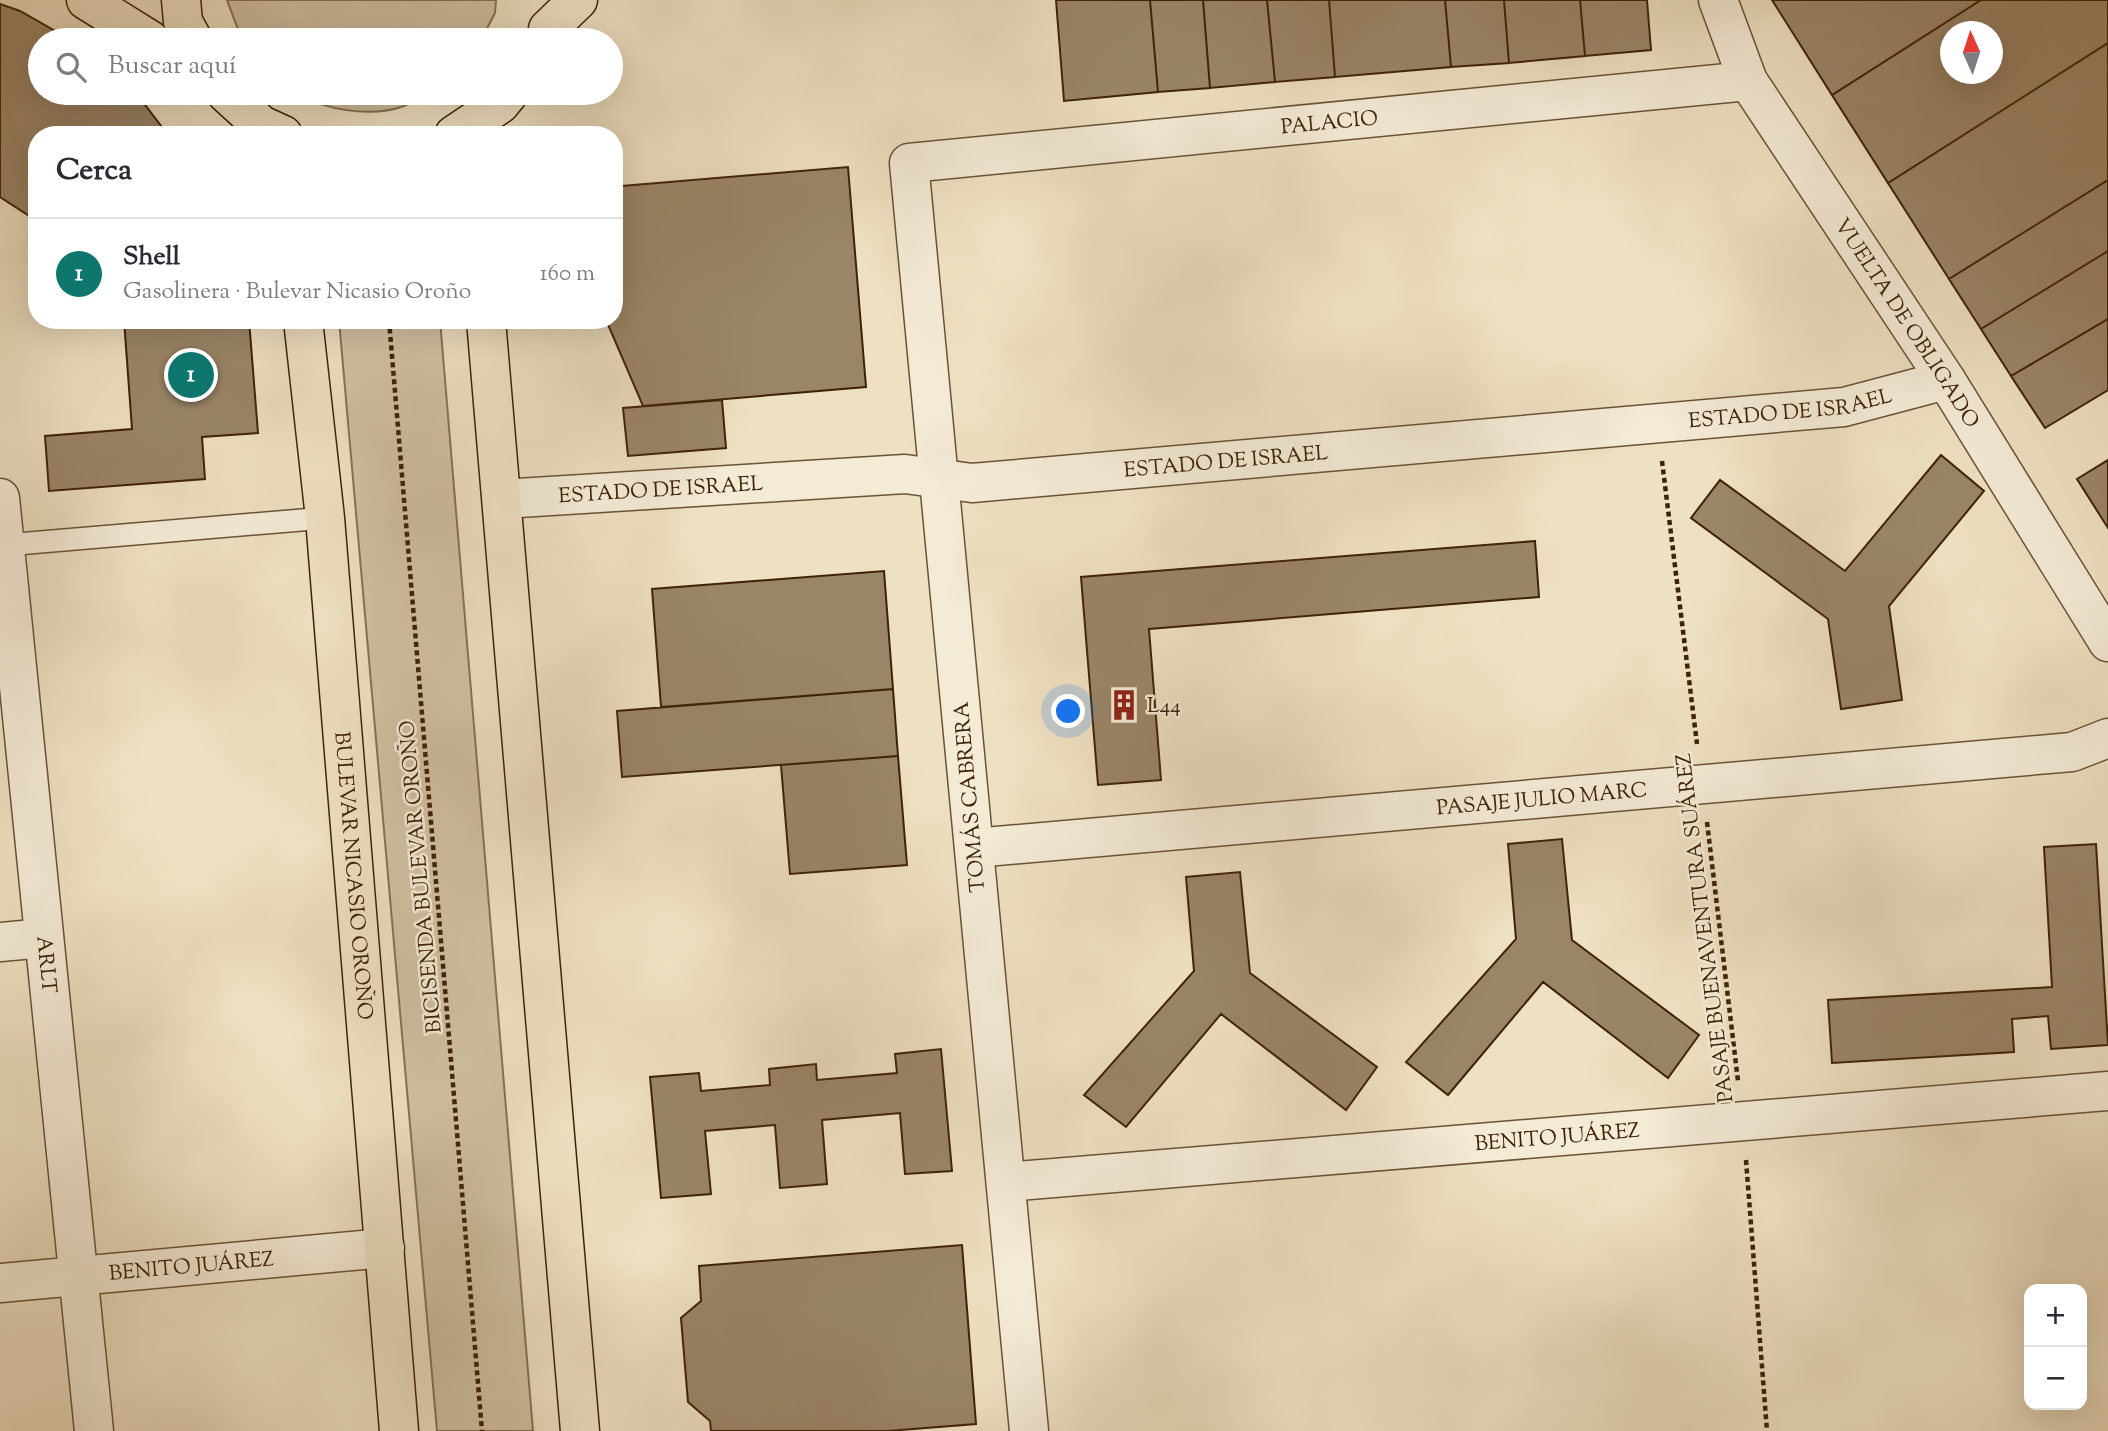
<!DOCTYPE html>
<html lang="es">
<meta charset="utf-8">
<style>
body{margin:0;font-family:"Sorts Mill Goudy",serif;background:#f2f2f3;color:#2b2b33}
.controls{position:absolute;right:21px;bottom:21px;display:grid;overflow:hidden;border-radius:14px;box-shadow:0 7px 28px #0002}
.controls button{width:63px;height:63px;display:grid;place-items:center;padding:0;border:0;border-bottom:2px solid #e1e1e2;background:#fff;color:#2b2b33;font:35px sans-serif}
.compass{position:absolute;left:1940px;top:21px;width:63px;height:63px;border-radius:50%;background:#fff;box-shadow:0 7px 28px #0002;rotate:357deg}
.you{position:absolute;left:1069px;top:712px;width:24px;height:24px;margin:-18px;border:5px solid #fff;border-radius:50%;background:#1a73e8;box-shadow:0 0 0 10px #1a73e833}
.badge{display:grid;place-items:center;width:46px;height:46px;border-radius:50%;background:#0f766e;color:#fff;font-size:23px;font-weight:700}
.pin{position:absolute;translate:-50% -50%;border:4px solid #fff;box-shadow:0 2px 7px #0006}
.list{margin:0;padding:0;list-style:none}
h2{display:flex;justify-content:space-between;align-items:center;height:91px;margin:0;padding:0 28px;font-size:30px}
h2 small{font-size:23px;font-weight:400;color:#7c7c81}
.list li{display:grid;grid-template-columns:46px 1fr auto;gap:21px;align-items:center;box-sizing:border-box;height:112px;padding:0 28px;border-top:2px solid #e1e1e2}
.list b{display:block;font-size:26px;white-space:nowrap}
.list p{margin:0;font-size:23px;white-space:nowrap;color:#7c7c81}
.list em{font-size:23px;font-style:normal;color:#7c7c81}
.icon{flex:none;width:38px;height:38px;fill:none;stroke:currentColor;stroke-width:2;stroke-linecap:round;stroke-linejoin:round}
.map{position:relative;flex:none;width:2108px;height:1431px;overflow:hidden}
.search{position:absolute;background:#fff;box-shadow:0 7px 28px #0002;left:28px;top:28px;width:595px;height:77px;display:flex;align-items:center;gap:18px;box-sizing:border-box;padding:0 24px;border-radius:38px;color:#7c7c81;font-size:26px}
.panel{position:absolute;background:#fff;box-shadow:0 7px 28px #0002;left:28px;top:126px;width:595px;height:203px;border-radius:28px}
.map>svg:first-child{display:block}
.green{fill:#d0c0a2;stroke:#887154;stroke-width:2}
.building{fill:#9a8568;stroke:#3f2206;stroke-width:2;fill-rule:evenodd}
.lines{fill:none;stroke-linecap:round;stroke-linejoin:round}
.lane-casing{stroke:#6b5235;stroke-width:24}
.street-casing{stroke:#6b5235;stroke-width:41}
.primary-casing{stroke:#3f2206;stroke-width:41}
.path{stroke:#3f2206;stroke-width:4.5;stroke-dasharray:5 3.5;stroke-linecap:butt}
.lane{stroke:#f4ebd7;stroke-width:21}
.street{stroke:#f4ebd7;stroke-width:38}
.primary{stroke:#eee0c2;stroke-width:38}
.labels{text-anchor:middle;stroke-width:5;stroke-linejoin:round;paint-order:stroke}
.street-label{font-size:21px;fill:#3f2206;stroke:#f4ebd7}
.poi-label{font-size:21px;fill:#3f2206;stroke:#f4ebd7;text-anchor:start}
</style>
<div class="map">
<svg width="2108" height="1431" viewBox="0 0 2108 1431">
<rect width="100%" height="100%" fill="#eee0c2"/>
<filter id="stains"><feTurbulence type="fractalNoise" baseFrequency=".00286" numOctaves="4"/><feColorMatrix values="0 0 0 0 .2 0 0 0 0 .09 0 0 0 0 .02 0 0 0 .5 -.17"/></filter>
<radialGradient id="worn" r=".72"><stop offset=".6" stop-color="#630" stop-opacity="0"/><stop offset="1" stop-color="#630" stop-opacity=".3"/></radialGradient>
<path class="green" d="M227,0H496L495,13L481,40H242Z
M295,93H429C421,97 413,102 404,106C371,118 325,110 295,93Z
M339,320H440L533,1431H437Z"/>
<path class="building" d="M1056,0H1150L1158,92L1064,101Z
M1150,0H1203L1210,88L1158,92Z
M1203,0H1267L1275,82L1210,88Z
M1267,0H1329L1335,77L1275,82Z
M1329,0H1445L1451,67L1335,77Z
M1445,0H1504L1509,63L1451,67Z
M1504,0H1580L1585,56L1509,63Z
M1580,0H1647L1651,50L1585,56Z
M1772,0H1981L1832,95Z
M1981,0H2108V43L1888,183L1832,95ZM1951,32H1993V74H1951Z
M0,4L20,11L71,40H40V93H136L168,135H37V221L0,197Z
M2108,43V180L1949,279L1888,183Z
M848,167L866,387L643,406L606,320H614V207L622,186Z
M2108,180V251L1981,329L1949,279Z
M2108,251V319L2011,376L1981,329Z
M2108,319V390L2045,428L2011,376Z
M124,320H249L258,433L202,437L205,479L49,491L45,436L132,429Z
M722,400L726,448L628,456L623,408Z
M1941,455L1984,491L1889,606L1902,700L1841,709L1828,619L1691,518L1720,480L1845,571Z
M2108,460V528L2077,479Z
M1535,541L1539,597L1149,629L1161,780L1098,785L1081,577Z
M884,571L893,689L661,707L652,589Z
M893,689L898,756L622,777L617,711Z
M898,756L907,865L790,874L781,765Z
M1562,839L1572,940L1699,1035L1668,1078L1543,982L1448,1095L1406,1062L1516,939L1508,844Z
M2096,844L2108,1045L2051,1049L2048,1016L2012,1019L2014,1052L1832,1063L1828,1000L2052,987L2044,847Z
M1240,872L1250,973L1377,1067L1346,1110L1221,1014L1126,1127L1084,1095L1194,971L1186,877Z
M941,1049L952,1171L905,1174L900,1113L822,1120L827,1184L780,1188L775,1125L705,1131L711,1194L661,1198L650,1077L699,1073L701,1091L770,1085L769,1069L816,1064L817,1080L897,1073L895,1054Z
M962,1245L976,1424L888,1431H711L710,1421L688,1402L681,1318L701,1301L699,1266Z"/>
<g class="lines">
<defs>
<path id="lane" d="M5,545L325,518"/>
<g id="street">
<path id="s1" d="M1718,0L1748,81L1946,380L2108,642"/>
<path id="s2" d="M0,498L94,1431"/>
<path id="s3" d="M502,499L905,474L972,483L1844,407L1946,380"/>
<path id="s4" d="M974,848L2072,752L2108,738"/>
<path d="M0,942L44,938"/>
<path id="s5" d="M1006,1182L2108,1091"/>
<path id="s6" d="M0,1283L385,1248"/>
<path id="s7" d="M1029,1431L909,163L1748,81"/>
</g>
<g id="primary">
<path d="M86,0L150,40"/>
<path d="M181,0L183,22L193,40"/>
<path d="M548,29L578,0"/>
<path d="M226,93L261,125L283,135"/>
<path d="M454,135L500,104L509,93"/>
<path id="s8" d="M303,320L325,518L399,1431"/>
<path d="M486,320L580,1431"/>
</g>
</defs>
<use href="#lane" class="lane-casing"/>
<use href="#street" class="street-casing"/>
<use href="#primary" class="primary-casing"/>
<path class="path" d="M389,320L482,1431
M1662,461L1697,744
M1707,822L1738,1081
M1746,1160L1767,1431"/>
<use href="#lane" class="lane"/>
<use href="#street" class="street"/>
<use href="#primary" class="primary"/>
</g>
<defs>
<symbol id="building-bare" viewBox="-9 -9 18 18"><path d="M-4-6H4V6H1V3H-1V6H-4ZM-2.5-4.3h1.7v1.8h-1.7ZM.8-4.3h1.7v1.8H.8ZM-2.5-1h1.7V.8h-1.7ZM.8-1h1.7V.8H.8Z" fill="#8f2418" stroke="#f4ebd7" stroke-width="2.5" paint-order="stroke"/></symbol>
</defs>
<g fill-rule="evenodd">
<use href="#building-bare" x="1102" y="683" width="44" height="44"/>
</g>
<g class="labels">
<g class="street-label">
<text dy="7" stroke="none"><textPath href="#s7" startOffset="1696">PALACIO</textPath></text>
<text dy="7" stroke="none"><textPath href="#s1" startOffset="376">VUELTA DE OBLIGADO</textPath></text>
<text dy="7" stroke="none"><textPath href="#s3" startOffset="1293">ESTADO DE ISRAEL</textPath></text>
<text dy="7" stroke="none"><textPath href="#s3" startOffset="726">ESTADO DE ISRAEL</textPath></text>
<text dy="7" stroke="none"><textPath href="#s3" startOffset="159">ESTADO DE ISRAEL</textPath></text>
<text transform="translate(969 797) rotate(-95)" y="7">TOMÁS CABRERA</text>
<text dy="7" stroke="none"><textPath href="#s4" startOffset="570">PASAJE JULIO MARC</textPath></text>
<text dy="7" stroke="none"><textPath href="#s8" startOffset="558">BULEVAR NICASIO OROÑO</textPath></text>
<text transform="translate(420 877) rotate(-95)" y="7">BICISENDA BULEVAR OROÑO</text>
<text transform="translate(1704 928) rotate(-97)" y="7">PASAJE BUENAVENTURA SUÁREZ</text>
<text dy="7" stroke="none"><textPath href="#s2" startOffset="469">ARLT</textPath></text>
<text dy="7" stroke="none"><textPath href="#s5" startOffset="553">BENITO JUÁREZ</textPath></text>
<text dy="7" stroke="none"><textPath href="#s6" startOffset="192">BENITO JUÁREZ</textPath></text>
</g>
<g class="poi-label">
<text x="1147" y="712">L44</text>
</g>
</g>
<rect width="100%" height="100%" filter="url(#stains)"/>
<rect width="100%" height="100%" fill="url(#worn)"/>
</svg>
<div class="controls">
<button>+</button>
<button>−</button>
</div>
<svg class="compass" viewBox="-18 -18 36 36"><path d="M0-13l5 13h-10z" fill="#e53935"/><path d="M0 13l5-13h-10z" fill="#7c7c81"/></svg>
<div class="you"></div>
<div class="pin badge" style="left:191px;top:375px">1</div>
<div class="search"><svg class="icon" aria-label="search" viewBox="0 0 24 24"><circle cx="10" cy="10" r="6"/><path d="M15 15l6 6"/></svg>Buscar aquí</div>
<section class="panel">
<h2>Cerca<small></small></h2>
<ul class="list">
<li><span class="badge">1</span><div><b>Shell</b><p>Gasolinera · Bulevar Nicasio Oroño</p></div><em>160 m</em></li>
</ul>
</section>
</div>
